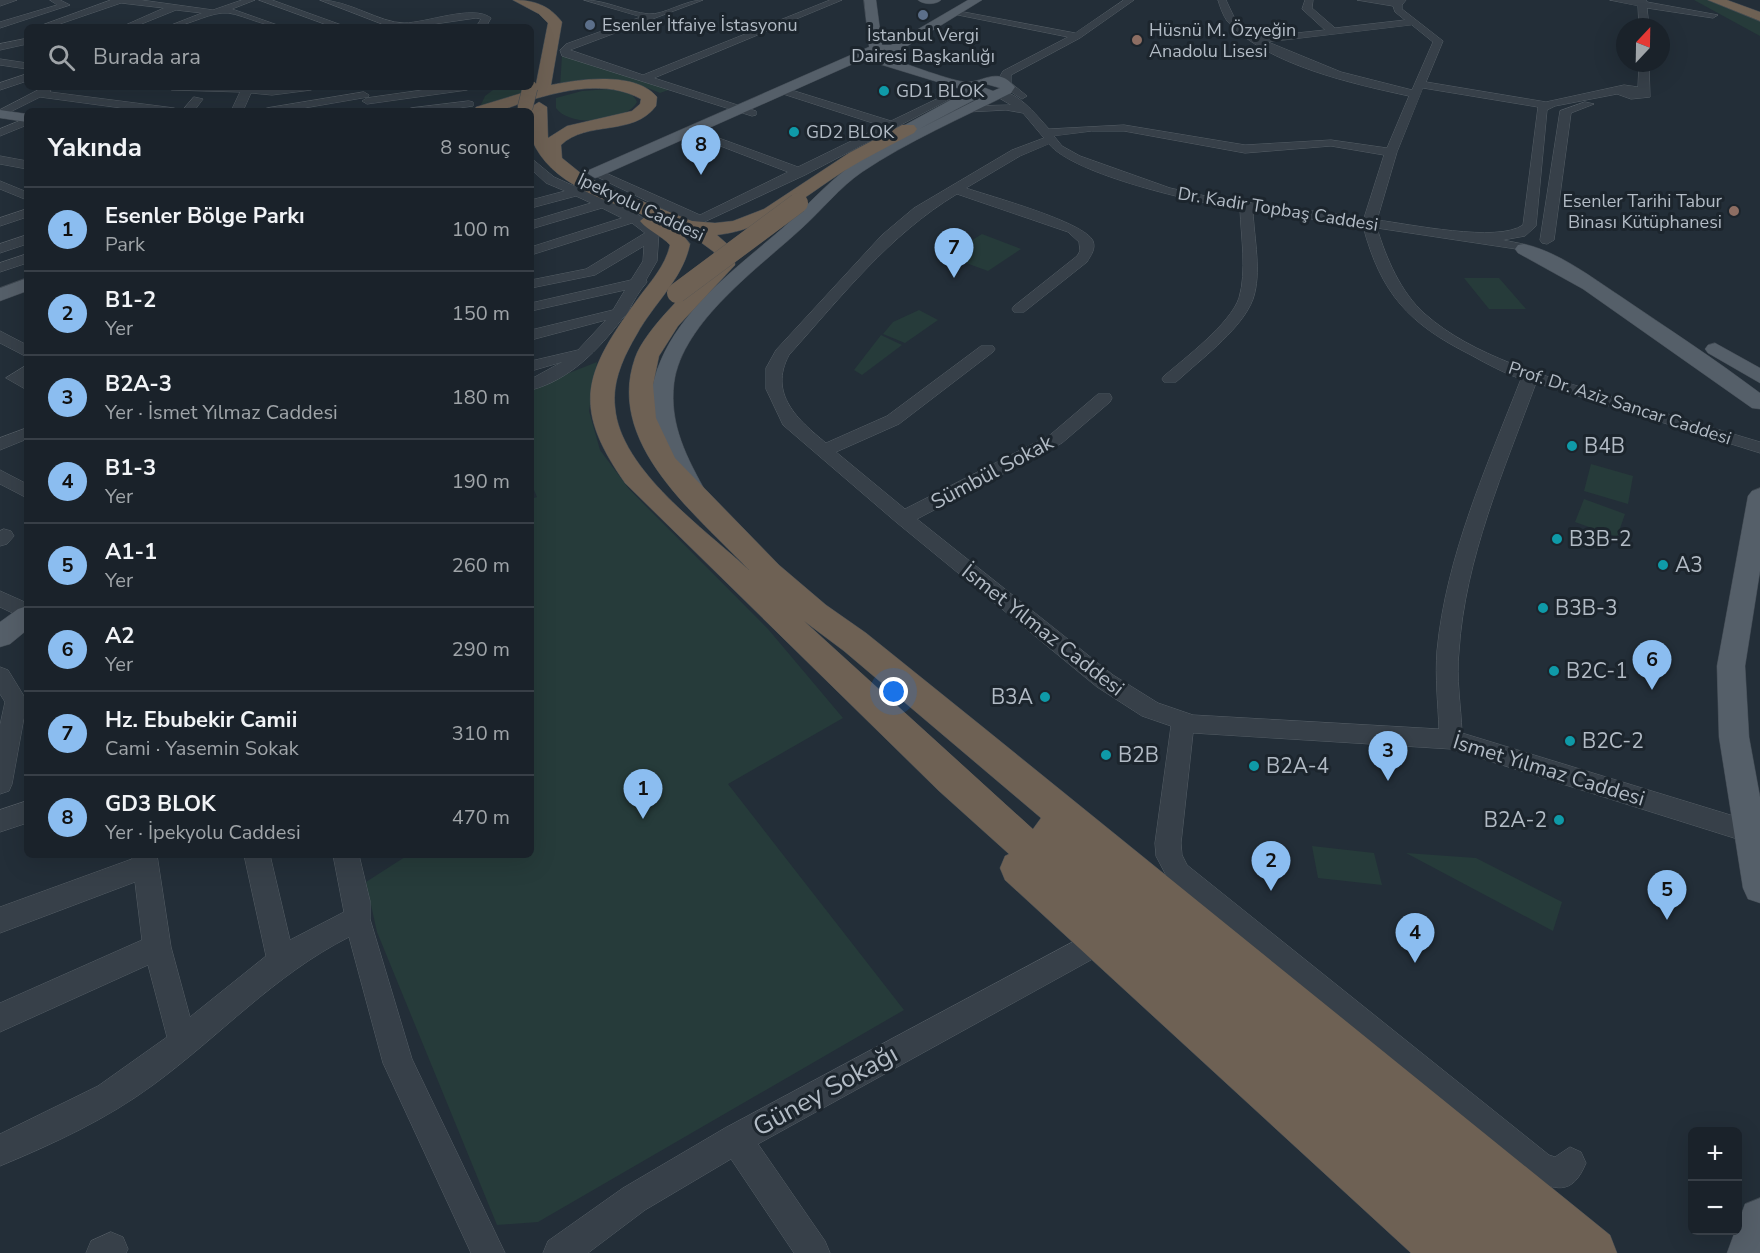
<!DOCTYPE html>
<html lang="tr">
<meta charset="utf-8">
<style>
body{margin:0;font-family:"Nunito Sans",sans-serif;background:#232a32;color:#f1f3f6}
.controls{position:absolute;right:18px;bottom:18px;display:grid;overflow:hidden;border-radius:9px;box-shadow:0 6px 24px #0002}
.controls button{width:54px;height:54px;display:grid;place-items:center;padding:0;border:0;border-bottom:2px solid #383f47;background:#1a222a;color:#f1f3f6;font:30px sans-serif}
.compass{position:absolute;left:1616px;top:18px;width:54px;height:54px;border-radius:50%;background:#1a222a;box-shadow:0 6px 24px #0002;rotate:22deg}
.you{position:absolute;left:894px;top:692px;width:21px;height:21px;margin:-15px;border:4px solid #fff;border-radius:50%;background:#1a73e8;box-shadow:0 0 0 9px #1a73e833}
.badge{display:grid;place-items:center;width:39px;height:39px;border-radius:50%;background:#8bbdf0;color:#111;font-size:20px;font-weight:700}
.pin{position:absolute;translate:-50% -50px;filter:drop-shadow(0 2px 3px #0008)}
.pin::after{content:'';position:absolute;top:32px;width:21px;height:18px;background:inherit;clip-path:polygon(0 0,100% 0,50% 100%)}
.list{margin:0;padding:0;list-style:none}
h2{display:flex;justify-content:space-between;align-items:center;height:78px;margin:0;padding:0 24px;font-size:26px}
h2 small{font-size:20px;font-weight:400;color:#9fa4a8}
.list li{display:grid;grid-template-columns:39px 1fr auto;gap:18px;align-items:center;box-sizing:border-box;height:84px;padding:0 24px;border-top:2px solid #383f47}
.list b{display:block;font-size:22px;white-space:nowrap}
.list p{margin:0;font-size:20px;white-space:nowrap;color:#9fa4a8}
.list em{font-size:20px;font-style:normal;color:#9fa4a8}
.icon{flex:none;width:33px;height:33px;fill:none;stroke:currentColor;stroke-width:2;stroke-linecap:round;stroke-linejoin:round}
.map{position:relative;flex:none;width:1760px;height:1253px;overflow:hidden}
.search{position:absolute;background:#1a222a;box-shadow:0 6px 24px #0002;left:24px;top:24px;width:510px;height:66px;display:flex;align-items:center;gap:15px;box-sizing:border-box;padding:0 21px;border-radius:9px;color:#9fa4a8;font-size:22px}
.panel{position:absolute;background:#1a222a;box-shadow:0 6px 24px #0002;left:24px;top:108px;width:510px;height:750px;border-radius:9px}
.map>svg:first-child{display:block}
.green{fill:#263b3a}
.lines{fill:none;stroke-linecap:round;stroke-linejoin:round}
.minor-casing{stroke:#555e66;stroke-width:1}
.major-casing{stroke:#404952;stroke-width:1}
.highway-casing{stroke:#424b53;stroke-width:1}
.minor{fill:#374049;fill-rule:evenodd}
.major{fill:#555f69;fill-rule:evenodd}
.highway{fill:#6e6154;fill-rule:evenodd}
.highway-bridge-far1-casing{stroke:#424b53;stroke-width:16;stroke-linecap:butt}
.highway-bridge-casing{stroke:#424b53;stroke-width:20;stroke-linecap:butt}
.highway-bridge-far1{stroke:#6e6154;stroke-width:15}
.highway-bridge{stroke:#6e6154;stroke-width:20}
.service-dot{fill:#5c6f8a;stroke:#1c252d;stroke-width:2}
.education-dot{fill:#8d6e63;stroke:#1c252d;stroke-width:2}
.culture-dot{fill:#0f9aa8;stroke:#1c252d;stroke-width:2}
.labels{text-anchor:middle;stroke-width:6;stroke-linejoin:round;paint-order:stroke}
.far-poi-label{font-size:18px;fill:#b2bbc5;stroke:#1c252d;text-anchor:start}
.far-street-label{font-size:18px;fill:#b2bbc5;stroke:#1c252d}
.poi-label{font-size:21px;fill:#b2bbc5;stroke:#1c252d;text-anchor:start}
.street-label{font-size:21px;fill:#b2bbc5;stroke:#1c252d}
.near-street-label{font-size:26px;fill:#b2bbc5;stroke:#1c252d}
</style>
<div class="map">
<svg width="1760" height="1253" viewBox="0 0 1760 1253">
<rect width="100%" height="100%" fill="#232e38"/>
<path class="green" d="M1694,0H1711L1760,20V36Z
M562,55L671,89L660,93C624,77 598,83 560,88Z
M497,87H524L522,97L478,111L485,96Z
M609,89C619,90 633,91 637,102C625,123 570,128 556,108V98L582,91Z
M982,234L1021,249L988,271L947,256Z
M1464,278H1499L1526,309H1489Z
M919,310L938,320L905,343L883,334L893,322Z
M881,335L902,345L862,375L854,370Z
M597,362L589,411L600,450L629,489L768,629L843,718L728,784L904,1010L538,1222L497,1225L377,932L366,882L408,855H531V499L537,497L531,483V388Z
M1591,464L1633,476L1628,504L1584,491Z
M1584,499L1625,514L1617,537L1575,522Z
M1312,846L1374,853L1382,885L1318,878Z
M1406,853L1476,858L1562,902L1553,931Z"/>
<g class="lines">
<defs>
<path id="minor" d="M0,0H17L0,6Z
M50,0H60L70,5L0,28V22L57,5Z
M111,0H141L213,10L242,0H255L232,9L283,27C262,27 237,11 222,13C203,15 187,27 166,27L202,13L176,10L134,27H121L164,8L121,3L51,27H37Z
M259,0H272L347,27H333Z
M320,0C349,0 380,23 404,23C427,23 473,4 491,18L486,27H476L481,19L476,18L414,27H390Z
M584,0C607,0 626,12 649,14C664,15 685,0 703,0L570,50L643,75L830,0H842L654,78L756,111V115L752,116L562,56L560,50L566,44L641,17Z
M1124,0H1134L1080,38L1011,75V83L1027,96L1022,99L1002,86L999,78L1003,71L1068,37L948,13L953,10L1075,33Z
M1218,0H1226L1234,17L1259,37L1325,30L1302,9L1305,0H1313L1312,8L1335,28L1405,20L1395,12L1393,6L1357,0H1406L1402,5V9L1443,41L1426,82L1546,102L1624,85L1638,87L1639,63H1649L1650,97L1631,99L1617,94L1555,106L1547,110L1536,226L1525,236L1503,240L1523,244V250L1377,228C1386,258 1401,293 1425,314C1472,356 1548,377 1607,395C1658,411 1709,427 1760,442V453L1536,383C1504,470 1465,558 1459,651C1456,678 1461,706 1462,733L1750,821L1759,824V840L1750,843L1451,749L1193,733L1181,843L1182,855L1187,865L1549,1155L1555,1157L1570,1147L1581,1152L1586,1163C1572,1197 1555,1190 1527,1177L1169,881L1156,856L1155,843L1171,726L1142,716L1097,687L896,522L783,425L766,389V368L776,350L882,235L914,208L1012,150L1044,138L1023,113L1006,110L967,112L962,109L967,106L1011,105L994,95V91C1016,88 1036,115 1049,129L1124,125L1245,145L1331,140L1387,148L1409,96C1354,84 1266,65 1227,21C1223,15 1220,7 1218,0ZM1412,25L1433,42L1412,90L1341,72L1268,42ZM1423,88L1538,107L1523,225C1498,243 1409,224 1377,220L1397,152ZM1092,131H1124L1245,153L1331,146L1384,155L1364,218L1210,197L1170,188L1080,156L1062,146L1054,136ZM1049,144C1074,175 1198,203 1240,209C1241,237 1247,271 1239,298C1230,324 1185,358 1164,376L1162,379L1164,382H1176L1184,375C1205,356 1243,327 1253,299C1262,273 1254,238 1253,211L1363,226C1381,294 1409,324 1471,355C1487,364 1504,373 1521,379C1487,466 1446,556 1437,651C1435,677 1438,703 1439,729L1193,715L1158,703L1113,675L917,519L1062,443L1110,402L1112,398L1110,394H1098L1050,435L905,509L836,452L899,424L993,352L995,349L993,346H981L887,416L826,443C798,420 768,394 789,355C842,296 889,235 957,194L1068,232L1079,242L1080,251L1077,256L1014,306L1012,309L1014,312H1024L1087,262C1091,255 1096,249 1093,241C1085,222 989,196 966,188L1020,156Z
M1610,0H1646L1647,2L1718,15L1713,18L1647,8L1649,27H1639L1638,6Z
M24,39L27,40V44L0,50V44Z
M0,59L27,63V69L0,65Z
M27,74V81L0,90V83Z
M44,87H52L50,92L174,108L180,111H127L129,109L40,97L0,117V110Z
M167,87H316L311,90L272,95L251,93L243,111H231L240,92L172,90Z
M444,87H472L467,90L367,104L362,101L367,98Z
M780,89H788L891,121L949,93L958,95L805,175L702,223L684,219L589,173L599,170L700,215L788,172L697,137V133H705L798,167L882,126L780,93Z
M364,92L369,95L368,97L287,111H261L267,108Z
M194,97L203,99L194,111H182Z
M469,101L473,102V106L438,111H405L411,108Z
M1585,102L1594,104L1571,113L1554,240L1547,244L1542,243L1540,240L1560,111Z
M27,118V125L0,136V129Z
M0,156L27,161V169L0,164Z
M531,158L554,177L639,215L659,232L657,261L646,280L647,282C639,291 633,302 628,312C627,315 624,316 622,319C599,349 570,380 531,390V379L562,362L531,371V361L578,350L606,320L531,340V330L613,310L625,290L531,311V303L631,280L643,261L644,246L595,275L531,288V280L586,269L645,233L632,223L531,255V247L622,218L602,208L531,229V221L591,203L576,196L531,208V200L565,191L546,183L531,169Z
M0,181L27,192V200L0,189Z
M27,209V217L0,226V218Z
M27,235V244L0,253V244Z
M27,254V263L0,272V263Z
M0,331L27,345V357L0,343Z
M27,365V390L6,378Z
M27,428V439L0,450V438Z
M0,470L27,484V498L0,484Z
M4,529L11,531L14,536L7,544L0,546V531Z
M0,591L27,603V620L0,607Z
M0,667L8,670L27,701L12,784L9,791L0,794V725L5,702L0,694Z
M27,801V823L0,832V810Z
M131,855H157L171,947L190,1017L266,956L244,855H270L290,940L344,912L333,855H359L370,901V919L412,1059L505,1253H471L383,1063L349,937C274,975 220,1036 153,1085C107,1119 53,1144 0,1166V1134L98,1086L167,1037L148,965L0,1032V1003L142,940L135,882L0,933V907L132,859Z
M1099,928L1109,932L1113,941L1109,950L758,1144L825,1241L830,1253H794L731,1159L645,1210L588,1253H543L548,1241L623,1188L725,1128Z
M111,1232L123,1237L128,1249L126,1253H86L91,1241Z"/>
<path id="major" d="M864,0H876L882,45H891L968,0H982L896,53H885L889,58C904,63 954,82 967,82C984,82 998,66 1015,87L1011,93C962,118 908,141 862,172C840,187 822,210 802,228C760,267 682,322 674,383C669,425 687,458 707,494L703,499L695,502L687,499C665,465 643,421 654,380C672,313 736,269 785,226C806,207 826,184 849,167C868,153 891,143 913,132H903L901,129L903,126L967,91L879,64L873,55L601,176L595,178L587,173L589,170L869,47ZM986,84L1000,88L993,91L980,86ZM979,95L984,96L919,129L976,99Z
M918,0H941C936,5 923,5 918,0Z
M0,110L27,114V122L0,118Z
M1524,244C1559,252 1591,277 1620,296C1667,328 1715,359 1760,393V409L1752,408L1583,289L1518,253L1515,249L1518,245Z
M27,278V291L0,301V288Z
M1715,343L1760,368V383L1708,353L1705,349L1708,345Z
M1760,488V571L1745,666L1749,737L1760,797V903L1748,899L1743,888L1719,737L1717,666L1748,496L1752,491Z
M27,606V630L10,644L0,647V622L18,609Z
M1760,1198V1253H1727L1745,1204Z"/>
<path id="highway" d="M513,0C534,0 549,5 562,22L551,85C579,79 636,71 657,97L656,106C633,137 587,120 561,145L562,158L583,175L614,190L692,221L715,223L733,221L764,209L849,153L902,125H914L917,129L914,133C891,145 867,157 844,171C802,198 769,229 717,235L734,250L735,265L678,326L659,356L653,385L656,418L675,458L779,565L826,605L866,633L984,728L1610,1235L1617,1253H1411L1005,880L1000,868L1005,856L1009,854L939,791L625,483C571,406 584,373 637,300C650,282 665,267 670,245C661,235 648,231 640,221L646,216C605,200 550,184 532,140C529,131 531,116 531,107L539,102L547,107L548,138L567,126L632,111L640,104L641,99C606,80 564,90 528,101C518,104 507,109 497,111C490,112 481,111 474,111L476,107L535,89L548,23L539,14ZM678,229L695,238L714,252V264C692,286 645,329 635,358C605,444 696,514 749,570C705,529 620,470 615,407C612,381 624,356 637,334C654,303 683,279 690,244ZM804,621L844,651L1041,818L1033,829Z
M1708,0H1727L1760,12V21Z"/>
</defs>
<use href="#minor" class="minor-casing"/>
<use href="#major" class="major-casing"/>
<use href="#highway" class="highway-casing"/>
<use href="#minor" class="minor"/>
<use href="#major" class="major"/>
<use href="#highway" class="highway"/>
<defs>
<path id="highway-bridge-far1" d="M525,108L530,88"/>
<path id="highway-bridge" d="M677,293L798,203"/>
</defs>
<use href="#highway-bridge-far1" class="highway-bridge-far1-casing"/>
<use href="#highway-bridge" class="highway-bridge-casing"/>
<use href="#highway-bridge-far1" class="highway-bridge-far1"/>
<use href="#highway-bridge" class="highway-bridge"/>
</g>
<g class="service-dot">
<circle cx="923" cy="15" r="6"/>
<circle cx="590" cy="25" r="6"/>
</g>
<g class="education-dot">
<circle cx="1137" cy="40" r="6"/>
<circle cx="1734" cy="211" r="6"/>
</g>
<g class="culture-dot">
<circle cx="884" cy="91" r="6"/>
<circle cx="794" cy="132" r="6"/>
<circle cx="1572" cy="446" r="6"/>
<circle cx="1557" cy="539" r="6"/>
<circle cx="1663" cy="565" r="6"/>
<circle cx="1543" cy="608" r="6"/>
<circle cx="1554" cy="671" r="6"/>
<circle cx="1045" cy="697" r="6"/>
<circle cx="1570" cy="741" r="6"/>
<circle cx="1106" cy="755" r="6"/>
<circle cx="1254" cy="766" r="6"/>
<circle cx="1559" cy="820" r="6"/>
</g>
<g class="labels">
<g class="far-poi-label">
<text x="602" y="31">Esenler İtfaiye İstasyonu</text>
<text x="1149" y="36">Hüsnü M. Özyeğin<tspan x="1149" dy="21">Anadolu Lisesi</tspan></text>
<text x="923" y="41" text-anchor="middle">İstanbul Vergi<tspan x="923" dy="21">Dairesi Başkanlığı</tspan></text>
<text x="896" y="97">GD1 BLOK</text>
<text x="806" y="138">GD2 BLOK</text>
<text x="1722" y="207" text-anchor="end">Esenler Tarihi Tabur<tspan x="1722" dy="21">Binası Kütüphanesi</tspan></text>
</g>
<g class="far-street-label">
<text transform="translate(641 207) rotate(25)" y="6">İpekyolu Caddesi</text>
<text transform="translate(1278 209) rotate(9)" y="6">Dr. Kadir Topbaş Caddesi</text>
<text transform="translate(1620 403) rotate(18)" y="6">Prof. Dr. Aziz Sancar Caddesi</text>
</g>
<g class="poi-label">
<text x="1584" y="453">B4B</text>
<text x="1569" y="546">B3B-2</text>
<text x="1675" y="572">A3</text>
<text x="1555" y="615">B3B-3</text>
<text x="1566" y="678">B2C-1</text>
<text x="1033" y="704" text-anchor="end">B3A</text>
<text x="1582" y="748">B2C-2</text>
<text x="1118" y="762">B2B</text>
<text x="1266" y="773">B2A-4</text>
<text x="1547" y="827" text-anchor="end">B2A-2</text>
</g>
<g class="street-label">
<text transform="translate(992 472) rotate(-28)" y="7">Sümbül Sokak</text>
<text transform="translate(1043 630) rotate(38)" y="7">İsmet Yılmaz Caddesi</text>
<text transform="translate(1549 770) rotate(17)" y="7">İsmet Yılmaz Caddesi</text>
</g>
<g class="near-street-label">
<text transform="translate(825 1090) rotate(-29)" y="9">Güney Sokağı</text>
</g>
</g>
</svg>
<div class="controls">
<button>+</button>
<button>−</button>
</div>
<svg class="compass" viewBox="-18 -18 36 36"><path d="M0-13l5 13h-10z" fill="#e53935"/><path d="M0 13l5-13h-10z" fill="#9fa4a8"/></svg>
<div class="you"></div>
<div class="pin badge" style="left:643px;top:819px">1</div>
<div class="pin badge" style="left:1271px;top:891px">2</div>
<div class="pin badge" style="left:1388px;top:781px">3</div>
<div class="pin badge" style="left:1415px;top:963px">4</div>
<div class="pin badge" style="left:1667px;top:920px">5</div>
<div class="pin badge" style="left:1652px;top:690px">6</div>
<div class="pin badge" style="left:954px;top:278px">7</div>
<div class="pin badge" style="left:701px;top:175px">8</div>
<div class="search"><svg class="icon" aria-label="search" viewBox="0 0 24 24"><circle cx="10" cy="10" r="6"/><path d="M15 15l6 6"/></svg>Burada ara</div>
<section class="panel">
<h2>Yakında<small>8 sonuç</small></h2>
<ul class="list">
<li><span class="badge">1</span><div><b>Esenler Bölge Parkı</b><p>Park</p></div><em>100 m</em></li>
<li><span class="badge">2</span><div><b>B1-2</b><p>Yer</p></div><em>150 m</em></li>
<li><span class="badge">3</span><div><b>B2A-3</b><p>Yer · İsmet Yılmaz Caddesi</p></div><em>180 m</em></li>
<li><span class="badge">4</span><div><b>B1-3</b><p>Yer</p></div><em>190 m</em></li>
<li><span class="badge">5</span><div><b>A1-1</b><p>Yer</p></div><em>260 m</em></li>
<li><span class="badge">6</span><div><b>A2</b><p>Yer</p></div><em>290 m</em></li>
<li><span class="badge">7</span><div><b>Hz. Ebubekir Camii</b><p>Cami · Yasemin Sokak</p></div><em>310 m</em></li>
<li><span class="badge">8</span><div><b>GD3 BLOK</b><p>Yer · İpekyolu Caddesi</p></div><em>470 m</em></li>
</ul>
</section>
</div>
